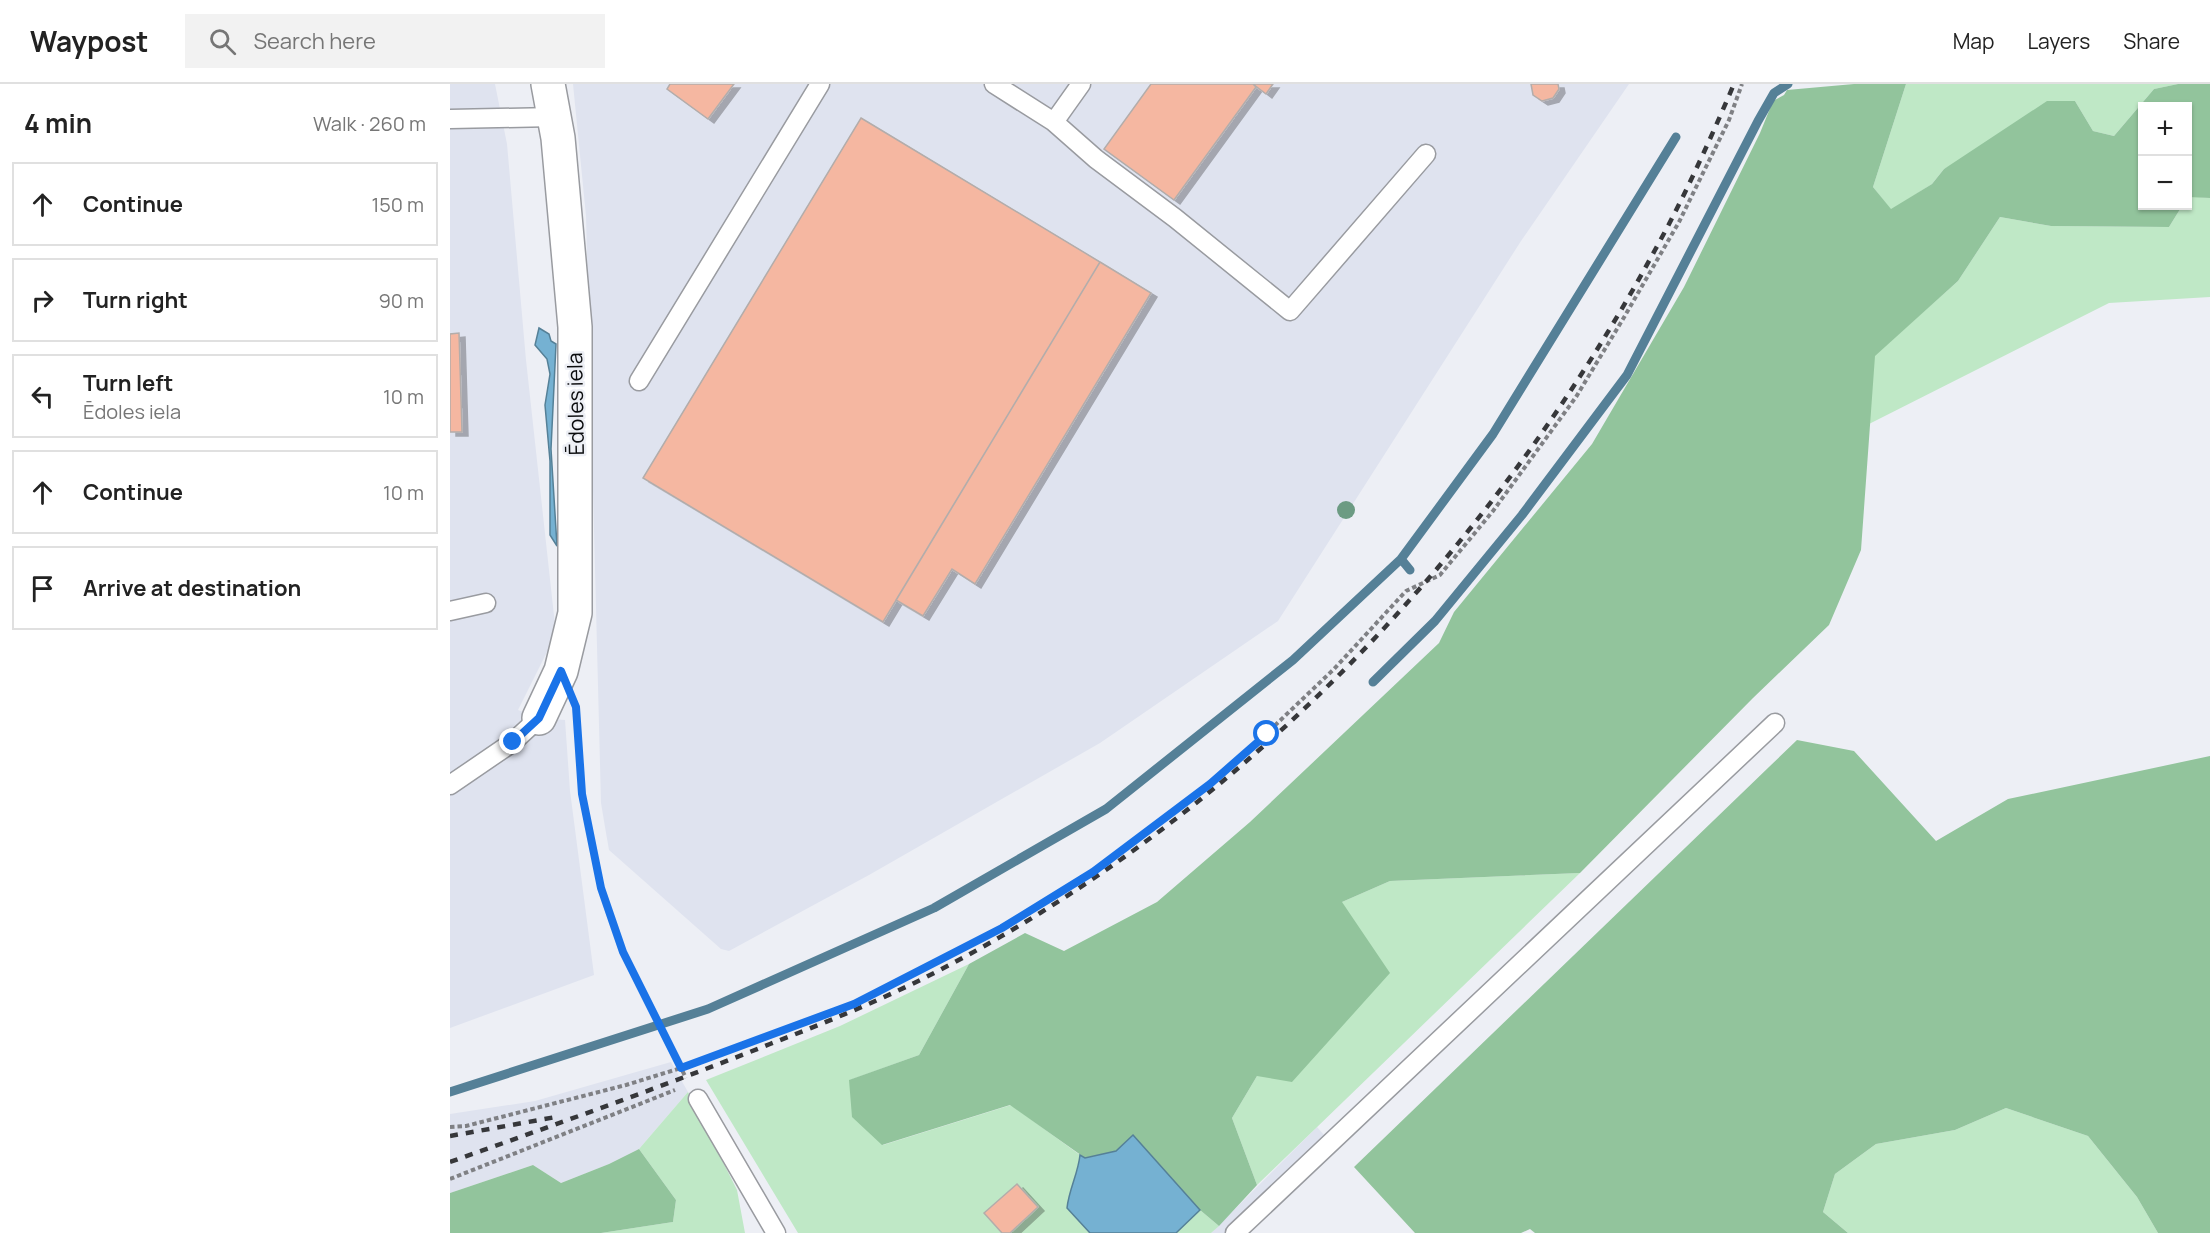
<!DOCTYPE html>
<meta charset="utf-8">
<style>
body{margin:0;font-family:Manrope,sans-serif;background:#f2f2f2;color:#222}
.controls{position:absolute;right:18px;top:18px;display:grid;overflow:hidden;border-radius:0px;box-shadow:0 2px 4px #0004}
.controls button{width:54px;height:54px;display:grid;place-items:center;padding:0;border:0;border-bottom:2px solid #e0e0e0;background:#fff;color:#222;font:30px sans-serif}
.stop{position:absolute;width:18px;height:18px;margin:-14px;border:4px solid #1a73e8;border-radius:50%;background:#fff}
.stop.end{background:#1a73e8;border-color:#fff;box-shadow:0 2px 6px #0008}
.list{margin:0;padding:0;list-style:none}
h2{display:flex;justify-content:space-between;align-items:center;height:78px;margin:0;padding:0 24px;font-size:26px}
h2 small{font-size:20px;font-weight:400;color:#767676}
.list li{display:grid;grid-template-columns:39px 1fr auto;gap:18px;align-items:center;box-sizing:border-box;height:84px;margin:0 12px 12px;padding:0 12px;border:2px solid #e0e0e0;border-radius:0px}
.list b{display:block;font-size:22px;white-space:nowrap}
.list p{margin:0;font-size:20px;white-space:nowrap;color:#767676}
.list em{font-size:20px;font-style:normal;color:#767676}
.icon{flex:none;width:33px;height:33px;fill:none;stroke:currentColor;stroke-width:2;stroke-linecap:round;stroke-linejoin:round}
.map{position:relative;flex:none;width:1760px;height:1149px;overflow:hidden}
header{display:flex;align-items:center;gap:36px;box-sizing:border-box;height:84px;padding:0 30px;background:#fff;border-bottom:2px solid #e0e0e0}
header strong{font-size:28px}
nav{display:flex;gap:33px;margin-inline-start:auto;font-size:21px}
.search{width:420px;height:54px;background:#f2f2f2;display:flex;align-items:center;gap:15px;box-sizing:border-box;padding:0 21px;border-radius:0px;color:#767676;font-size:22px}
main{display:flex}
aside{flex:1;background:#fff}
.map>svg:first-child{display:block}
.built{fill:#dfe3ef}
.green{fill:#bfe8c6}
.forest{fill:#92c49c}
.water{fill:#75b1d2;stroke:#558097;stroke-width:1.5}
.lines{fill:none;stroke-linecap:round;stroke-linejoin:round}
.stream{stroke:#558097;stroke-width:9}
.building{fill:#f5b7a1;stroke:#b3adab;stroke-width:1.5;filter:url(#shadow)}
.lane-casing{stroke:#999ba0;stroke-width:21}
.street-casing{stroke:#999ba0;stroke-width:36}
.path{stroke:#7f8084;stroke-width:4;stroke-dasharray:4.5 3;stroke-linecap:butt}
.lane{stroke:#fff;stroke-width:18}
.street{stroke:#fff;stroke-width:33}
.rail{stroke:#36373a;stroke-width:4.5;stroke-dasharray:8 8;stroke-linecap:butt}
.tree{fill:#6c9b83}
.route{stroke:#1a73e8;stroke-width:8}
.labels{text-anchor:middle;stroke-width:5;stroke-linejoin:round;paint-order:stroke}
.street-label{font-size:21px;fill:#0b0c0e;stroke:#edeff5}
</style>
<header>
<strong>Waypost</strong>
<div class="search"><svg class="icon" aria-label="search" viewBox="0 0 24 24"><circle cx="10" cy="10" r="6"/><path d="M15 15l6 6"/></svg>Search here</div>
<nav><a>Map</a><a>Layers</a><a>Share</a></nav>
</header>
<main>
<aside>
<h2>4 min<small>Walk · 260 m</small></h2>
<ul class="list">
<li><svg class="icon" aria-label="ahead" viewBox="0 0 24 24"><path d="M12 20V5M6 11l6-6 6 6"/></svg><div><b>Continue</b></div><em>150 m</em></li>
<li><svg class="icon" aria-label="right" viewBox="0 0 24 24"><path d="M7 20v-9h11M14 6l5 5-5 5"/></svg><div><b>Turn right</b></div><em>90 m</em></li>
<li><svg class="icon" aria-label="left" viewBox="0 0 24 24"><path d="M17 20v-9H6M10 6l-5 5 5 5"/></svg><div><b>Turn left</b><p>Ēdoles iela</p></div><em>10 m</em></li>
<li><svg class="icon" aria-label="ahead" viewBox="0 0 24 24"><path d="M12 20V5M6 11l6-6 6 6"/></svg><div><b>Continue</b></div><em>10 m</em></li>
<li><svg class="icon" aria-label="arrive" viewBox="0 0 24 24"><path d="M6 21V4h12l-3 4 3 4H6"/></svg><div><b>Arrive at destination</b></div></li>
</ul>
</aside>
<div class="map">
<svg width="1760" height="1149" viewBox="0 0 1760 1149">
<defs>
<filter id="shadow"><feDropShadow dx="6" dy="4" stdDeviation="0" flood-color="#0004"/></filter>
</defs>
<rect width="100%" height="100%" fill="#edeff5"/>
<path class="built" d="M0,0H45L57,60L76,276L106,550L68,626L89,634L115,636L120,707L144,891L0,944Z
M123,0H1179L1071,157L828,537L650,659L419,791L279,867L271,865L159,766L155,743L151,719L136,132Z
M221,978L238,1008L189,1065L159,1080L111,1099L83,1081L0,1109V1030L85,1017Z
M867,1043L881,1059L785,1149H761Z"/>
<path class="green" d="M1456,0H1728L1704,5L1664,52L1643,47L1625,17L1494,85L1482,100L1441,126L1423,103Z
M1738,112L1760,114V213L1659,219L1419,340L1424,272L1508,197L1550,133L1601,142L1719,143L1732,122H1738Z
M1130,789L807,1101L782,1034L807,992L892,818L940,797Z
M519,880L469,971L400,996L433,1061L561,1021L630,1071C628,1090 619,1105 618,1124L640,1149H348L256,996L390,942Z
M238,1008L287,1106L295,1149H151L223,1138L226,1116L189,1065Z
M1556,1024L1638,1052L1687,1113L1708,1149H1398L1373,1128L1385,1090L1426,1060L1505,1046Z
M750,1126L769,1142L761,1149H726Z"/>
<path class="forest" d="M1404,0H1456L1423,103L1441,125L1482,100L1494,85L1597,17H1625L1643,47L1664,52L1704,5L1728,0H1760V114L1738,113V22H1692V122H1732L1719,143L1601,142L1550,133L1508,197L1425,272L1411,466L1379,541L1303,614L1130,789L940,797L892,818L940,889L842,998L807,992L782,1034L807,1101L769,1142L750,1126L683,1051L666,1067L635,1074L560,1021L432,1061L402,1033L399,996L469,971L519,880L575,849L614,867L707,818L800,738L989,559L1004,528L1142,360L1234,203L1310,49L1323,17L1334,11L1337,6Z
M1347,656L1404,667L1486,757L1558,715L1760,672V1149H1708L1687,1113L1638,1052L1556,1024L1505,1046L1426,1060L1385,1090L1373,1128L1398,1149H1085L1080,1145L1071,1149H965L904,1083Z
M189,1065L226,1116L223,1138L151,1149H0V1109L83,1081L111,1099L159,1080Z"/>
<path class="water" d="M89,244L99,250L101,257L106,260L101,365L107,462L100,451V377L95,321L100,290L97,275L85,261Z
M683,1051L750,1126L726,1149H640L617,1124C619,1105 628,1090 630,1071L635,1074L666,1067Z"/>
<g class="lines">
<path class="stream" d="M960,486L951,475L1043,350L1226,53
M923,598L985,537L1072,431L1177,291L1308,37L1324,9L1338,0
M0,1008L258,925L484,824L656,725L843,576L951,475"/>
</g>
<path class="building" d="M220,0H284L258,35L217,5Z
M701,0H803L806,3L724,116L654,65Z
M803,0H823L816,10Z
M1081,0H1108L1109,5L1103,14L1092,17L1083,11Z
M411,34L650,178L433,538L193,394Z
M650,178L701,209L525,500L502,485L473,532L446,516Z
M9,249L12,348H0V250Z
M567,1100L588,1123L560,1149H552L534,1129Z"/>
<g class="lines">
<defs>
<path id="lane" d="M544,0L604,38L646,75L725,134L840,227L976,70
M0,35L104,33
M604,38L631,0
M189,297L370,0
M0,527L36,519
M0,701L63,658L89,634
M248,1015L326,1149
M785,1149L1325,639"/>
<path id="street" d="M89,634L111,587L125,529V243L108,54L98,0"/>
</defs>
<use href="#lane" class="lane-casing"/>
<use href="#street" class="street-casing"/>
<path class="path" d="M126,632L132,710L151,804L173,868L236,994
M0,1043L16,1042L176,1001L231,984L404,920L552,844L643,788L760,700L817,649L884,585L956,507L990,491L1043,427L1126,313L1173,235L1229,138L1279,36L1292,0
M0,1095L225,1006"/>
<use href="#lane" class="lane"/>
<use href="#street" class="street"/>
<path class="rail" d="M0,1052L106,1033
M0,1078C107,1040 214,1002 320,960C377,938 434,915 488,887C793,729 1042,467 1205,166C1235,112 1260,56 1284,0"/>
</g>
<circle class="tree" cx="896" cy="426" r="9"/>
<g class="lines">
<path class="route" d="M63,658L89,634L111,587L126,623L132,710L151,804L173,868L231,984L404,920L552,844L643,788L760,700L817,650"/>
</g>
<g class="labels">
<g class="street-label">
<text transform="translate(126 320) rotate(-91)" y="7">Ēdoles iela</text>
</g>
</g>
</svg>
<div class="controls">
<button>+</button>
<button>−</button>
</div>
<div class="stop" style="left:817px;top:650px"></div>
<div class="stop end" style="left:63px;top:658px"></div>
</div>
</main>
